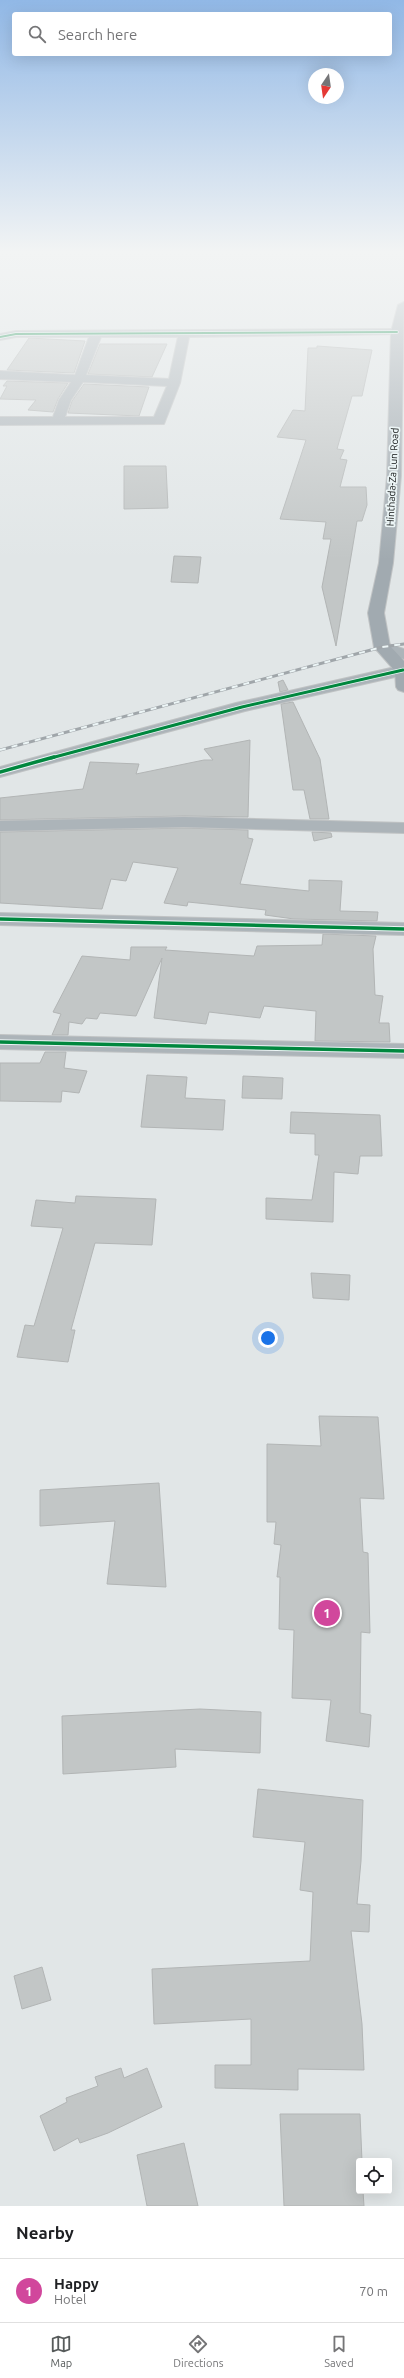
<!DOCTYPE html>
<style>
body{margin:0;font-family:Ubuntu,sans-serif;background:#f6f6f6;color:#202124}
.controls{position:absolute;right:12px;bottom:12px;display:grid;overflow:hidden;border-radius:4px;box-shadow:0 4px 16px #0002}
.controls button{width:36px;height:36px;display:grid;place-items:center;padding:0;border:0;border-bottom:1px solid #e0e0e0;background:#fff;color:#202124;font:20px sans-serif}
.compass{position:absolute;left:308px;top:68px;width:36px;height:36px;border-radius:50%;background:#fff;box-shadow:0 4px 16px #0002;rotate:193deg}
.you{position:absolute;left:268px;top:1338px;width:14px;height:14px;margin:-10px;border:3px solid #fff;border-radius:50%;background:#1a73e8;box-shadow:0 0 0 6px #1a73e833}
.badge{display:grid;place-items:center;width:26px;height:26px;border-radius:50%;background:#575b5b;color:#fff;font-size:13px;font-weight:700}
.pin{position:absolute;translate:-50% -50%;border:2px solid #fff;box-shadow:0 1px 4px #0006}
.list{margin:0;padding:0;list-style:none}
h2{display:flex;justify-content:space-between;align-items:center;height:52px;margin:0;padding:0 16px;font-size:17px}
h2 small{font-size:13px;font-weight:400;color:#757577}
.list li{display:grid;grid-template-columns:26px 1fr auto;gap:12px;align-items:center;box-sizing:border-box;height:64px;padding:0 16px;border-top:1px solid #e0e0e0}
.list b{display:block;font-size:15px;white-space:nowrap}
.list p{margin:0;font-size:13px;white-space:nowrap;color:#757577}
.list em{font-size:13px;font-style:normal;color:#757577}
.icon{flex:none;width:22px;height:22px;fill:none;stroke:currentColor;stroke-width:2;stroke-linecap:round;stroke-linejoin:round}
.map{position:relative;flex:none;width:404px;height:2206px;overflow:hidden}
.search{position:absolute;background:#fff;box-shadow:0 4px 16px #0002;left:12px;right:12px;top:12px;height:44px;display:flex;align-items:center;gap:10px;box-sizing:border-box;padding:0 14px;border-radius:4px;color:#757577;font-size:15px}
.sheet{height:116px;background:#fff}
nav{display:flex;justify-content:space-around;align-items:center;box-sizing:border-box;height:56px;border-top:1px solid #e0e0e0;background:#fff;font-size:11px;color:#757577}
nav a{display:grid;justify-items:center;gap:2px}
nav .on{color:#575b5b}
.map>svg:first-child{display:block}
.building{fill:#c2c6c6;stroke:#b2b5b5}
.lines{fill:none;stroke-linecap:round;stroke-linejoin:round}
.street-casing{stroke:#c0c3c4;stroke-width:2}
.secondary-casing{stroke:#c0c3c4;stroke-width:2}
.street{fill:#acb4b9;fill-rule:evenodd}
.secondary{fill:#a1aab0;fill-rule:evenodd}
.rail-casing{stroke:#a0a6aa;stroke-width:3}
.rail{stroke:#ecf5f6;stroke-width:2;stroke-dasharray:6;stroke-linecap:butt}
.cycleway-far2-casing{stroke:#ecf5f6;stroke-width:3.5}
.cycleway-far1-casing{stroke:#ecf5f6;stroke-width:4.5}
.cycleway-casing{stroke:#ecf5f6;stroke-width:5.5}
.cycleway-far2{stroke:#00873e;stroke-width:2}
.cycleway-far1{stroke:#00873e;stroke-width:3}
.cycleway{stroke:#00873e;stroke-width:3.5}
.labels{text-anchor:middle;stroke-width:3.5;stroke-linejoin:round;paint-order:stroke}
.far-street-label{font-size:10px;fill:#0d1010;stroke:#ecf5f6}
</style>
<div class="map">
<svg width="404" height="2206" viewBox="0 0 404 2206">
<rect width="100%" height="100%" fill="#e1e6e7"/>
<path class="building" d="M29,338L85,341L74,373L7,370Z
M100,344H167L152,377L88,374Z
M317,346L372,350L362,396H352L337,449L344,450L340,459L347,460L340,487H366L367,505L362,521H357L336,646L322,587L331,539H323L326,522L280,519L306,440L277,437L293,410L305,411L308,348H317Z
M7,381L68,383L58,399L53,412L28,410L36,400L0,399L7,386H3Z
M84,384L149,387L139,416L68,413L72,401Z
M124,466H166L168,508L124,509Z
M174,556L201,557L198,583L171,582Z
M283,680L288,690L280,692L278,682Z
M293,702L320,759L329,819H310L304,790H293L281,704Z
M250,740L248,817L184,816L0,820V798L83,789L90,762L139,764L136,774L204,760H213L204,749Z
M184,828L248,830V838L253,839L240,884L309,891V880L342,881L340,911L378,912L377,921L294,919L265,915L266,910L188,902L187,906L164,903L178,868L133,862L126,881L111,879L102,909L0,903V832Z
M312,832L331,833L332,837L314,841Z
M323,934L376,936L373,949L375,995L383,996L379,1023H389L390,1042L315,1041L316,1011L264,1006L260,1018L209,1012L206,1024L154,1018L162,958L136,1016L100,1013L97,1019L86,1018L82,1024L69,1022L68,1035H52L61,1014L53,1012L82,956L130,960L131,947H167L165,950L254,956L257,946L322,945Z
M45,1052H66L64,1068L87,1071L79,1093L62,1091L61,1102L0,1101V1063H40Z
M147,1075L187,1077L185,1098L225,1100L223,1130L141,1127Z
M243,1076L283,1078L282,1099L242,1098Z
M291,1112L380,1115L382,1156H360L358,1174L334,1172L333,1222L266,1219V1198L312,1200L319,1155H315V1134L290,1133Z
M76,1196L156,1199L152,1245L95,1243L71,1330H75L68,1362L17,1357L25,1325L34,1326L63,1228L31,1226L36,1200L75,1203Z
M311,1273L350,1275L349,1300L313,1298Z
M319,1416L378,1417L384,1499L360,1498L363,1552L368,1553L370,1633L361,1632L360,1713L371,1715L369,1747L326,1741L331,1700L292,1698L294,1630L279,1629L280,1577H277L281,1545L274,1544L276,1522H267V1444L321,1446Z
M159,1483L166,1587L107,1584L115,1521L40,1526V1490Z
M200,1709L261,1712L260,1753L175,1749L176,1767L63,1774L62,1716Z
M258,1789L363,1800L361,1861L357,1904L370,1905L369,1932L351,1931L362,2024L364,2070L298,2069V2090L215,2088V2065H251V2019L154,2024L152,1969L310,1961L313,1892L300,1890L305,1842L253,1837Z
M42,1967L51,2000L22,2009L14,1976Z
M121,2068L124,2078L147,2068L162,2107L108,2133L80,2143L78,2138L54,2151L40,2116L67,2102L66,2098L98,2086L95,2077Z
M280,2114H360L362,2161H359V2191H363L364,2206H284Z
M184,2143L198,2206H147L137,2155Z"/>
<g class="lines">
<defs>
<path id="street" d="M397,329L401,330L403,332L401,334L189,337L180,383L164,424L0,425V417H53L59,400L71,382L0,379V371L75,375L89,337H16L0,340V334L16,331ZM101,337H178L169,379L86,375ZM83,382L167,386L154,417H65L71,400Z
M382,642L404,649V659L376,650L374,647L376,644Z
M404,665V675L245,711L0,777V767L236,703Z
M184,817L404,823V833L184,827L0,831V821Z
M0,913L404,923V935L0,925Z
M0,1035L404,1044V1058L0,1049Z"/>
<path id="secondary" d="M404,302L401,476L393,563L384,613L390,646L404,661V692L398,690L396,687L395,671L374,647L368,613L379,563L387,476L391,332L398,305Z"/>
</defs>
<use href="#street" class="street-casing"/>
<use href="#secondary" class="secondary-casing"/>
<use href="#street" class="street"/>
<use href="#secondary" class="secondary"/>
<defs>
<path id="rail" d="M0,750L382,647L404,644"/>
</defs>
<use href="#rail" class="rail-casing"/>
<use href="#rail" class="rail"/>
<defs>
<path id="cycleway-far2" d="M0,337L16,334L397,332"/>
<path id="cycleway-far1" d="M51,758L242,707L403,670"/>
<path id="cycleway" d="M0,772L54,757
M0,919L404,929
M0,1042L404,1051"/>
</defs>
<use href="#cycleway-far2" class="cycleway-far2-casing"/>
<use href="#cycleway-far1" class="cycleway-far1-casing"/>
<use href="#cycleway" class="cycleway-casing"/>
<use href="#cycleway-far2" class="cycleway-far2"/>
<use href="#cycleway-far1" class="cycleway-far1"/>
<use href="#cycleway" class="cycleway"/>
</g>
<linearGradient id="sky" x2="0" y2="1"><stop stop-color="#91b8e6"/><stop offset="0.45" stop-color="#f2f4f4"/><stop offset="1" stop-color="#f2f4f4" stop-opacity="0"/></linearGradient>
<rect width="404" height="560" fill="url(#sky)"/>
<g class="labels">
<g class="far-street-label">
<text transform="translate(392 477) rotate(-87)" y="4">Hinthada-Za Lun Road</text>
</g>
</g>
</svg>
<div class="controls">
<button><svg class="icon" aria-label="locate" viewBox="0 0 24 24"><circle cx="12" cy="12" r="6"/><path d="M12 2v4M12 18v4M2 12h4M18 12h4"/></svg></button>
</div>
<svg class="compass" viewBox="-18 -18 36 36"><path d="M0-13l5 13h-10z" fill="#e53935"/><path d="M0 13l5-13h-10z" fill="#757577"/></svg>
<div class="you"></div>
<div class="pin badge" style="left:327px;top:1613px;background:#d1479c">1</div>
<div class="search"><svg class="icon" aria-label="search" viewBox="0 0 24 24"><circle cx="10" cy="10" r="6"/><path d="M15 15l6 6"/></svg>Search here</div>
</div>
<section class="sheet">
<h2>Nearby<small></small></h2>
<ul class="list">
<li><span class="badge" style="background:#d1479c">1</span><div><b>Happy</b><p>Hotel</p></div><em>70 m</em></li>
</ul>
</section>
<nav>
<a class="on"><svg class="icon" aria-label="map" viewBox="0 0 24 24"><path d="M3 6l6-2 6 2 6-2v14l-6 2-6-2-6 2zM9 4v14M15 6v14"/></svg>Map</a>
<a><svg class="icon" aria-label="directions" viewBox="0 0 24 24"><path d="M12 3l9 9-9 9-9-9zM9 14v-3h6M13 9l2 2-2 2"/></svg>Directions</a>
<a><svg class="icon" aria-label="saved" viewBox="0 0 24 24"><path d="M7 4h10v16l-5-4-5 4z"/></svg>Saved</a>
</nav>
